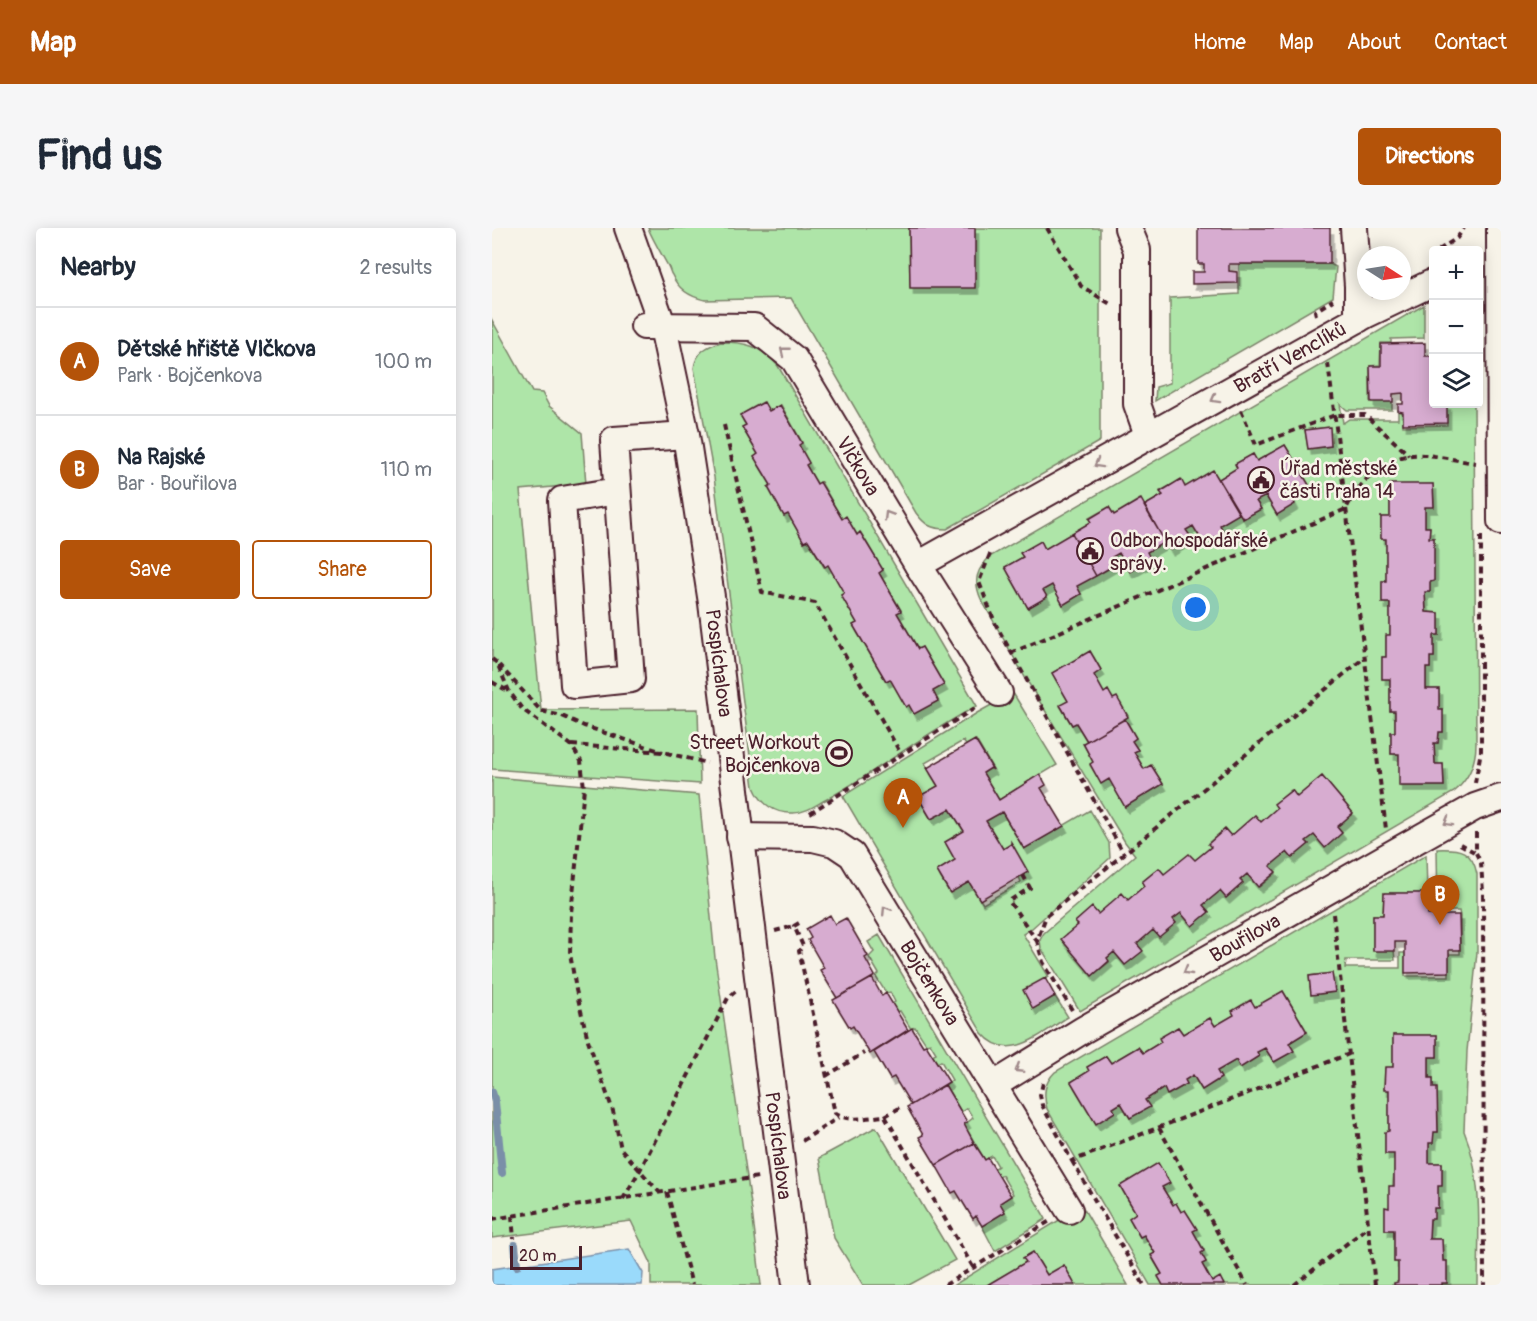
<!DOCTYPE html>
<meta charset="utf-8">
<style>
body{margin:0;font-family:Pangolin,sans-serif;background:#f6f6f7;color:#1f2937}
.controls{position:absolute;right:18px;top:18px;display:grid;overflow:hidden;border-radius:6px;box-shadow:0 3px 15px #0003}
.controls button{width:54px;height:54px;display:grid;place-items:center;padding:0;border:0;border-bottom:2px solid #e0e1e3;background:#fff;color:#1f2937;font:30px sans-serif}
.compass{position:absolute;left:865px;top:18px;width:54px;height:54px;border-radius:50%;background:#fff;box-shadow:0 3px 15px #0003;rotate:102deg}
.scale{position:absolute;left:18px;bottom:15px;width:72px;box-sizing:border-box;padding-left:6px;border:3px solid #4a1f2b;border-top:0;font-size:16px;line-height:21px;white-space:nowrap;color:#4a1f2b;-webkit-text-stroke:4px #f7f3e8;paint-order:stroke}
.you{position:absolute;left:704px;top:380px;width:21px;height:21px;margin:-15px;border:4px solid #fff;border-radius:50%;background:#1a73e8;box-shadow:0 0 0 9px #1a73e833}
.badge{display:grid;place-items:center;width:39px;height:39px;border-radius:50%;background:#b45309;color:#fff;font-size:20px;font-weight:700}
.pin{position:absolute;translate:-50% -50px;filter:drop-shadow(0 2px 3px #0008)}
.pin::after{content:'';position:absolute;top:32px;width:21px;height:18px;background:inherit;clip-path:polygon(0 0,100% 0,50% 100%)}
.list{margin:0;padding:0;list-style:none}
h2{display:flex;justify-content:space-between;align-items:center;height:78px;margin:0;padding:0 24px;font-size:26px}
h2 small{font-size:20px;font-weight:400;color:#747a83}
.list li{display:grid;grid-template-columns:39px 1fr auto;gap:18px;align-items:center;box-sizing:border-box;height:108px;padding:0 24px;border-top:2px solid #e0e1e3}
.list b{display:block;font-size:22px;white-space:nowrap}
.list p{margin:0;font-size:20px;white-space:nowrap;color:#747a83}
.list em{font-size:20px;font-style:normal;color:#747a83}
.actions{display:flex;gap:12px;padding:18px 24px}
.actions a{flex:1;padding:14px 0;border:2px solid #b45309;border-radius:6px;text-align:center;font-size:21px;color:#b45309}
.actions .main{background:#b45309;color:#fff}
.icon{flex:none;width:33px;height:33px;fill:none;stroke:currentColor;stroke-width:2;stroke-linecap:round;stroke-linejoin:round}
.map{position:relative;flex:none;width:1009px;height:1057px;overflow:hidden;border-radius:6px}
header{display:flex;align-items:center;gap:36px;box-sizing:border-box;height:84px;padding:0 30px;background:#b45309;color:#fff}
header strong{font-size:28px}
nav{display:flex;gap:33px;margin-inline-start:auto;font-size:21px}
.intro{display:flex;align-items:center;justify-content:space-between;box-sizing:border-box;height:144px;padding:0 36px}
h1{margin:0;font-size:42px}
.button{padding:15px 27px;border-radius:6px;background:#b45309;color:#fff;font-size:21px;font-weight:700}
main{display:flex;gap:36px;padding:0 36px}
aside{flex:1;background:#fff;border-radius:6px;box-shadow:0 3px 15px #0003}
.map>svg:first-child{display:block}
.green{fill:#aee5a8;stroke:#7c826a;stroke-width:1.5;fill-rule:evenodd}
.water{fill:#9adafb;stroke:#7a8fa8;stroke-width:1.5}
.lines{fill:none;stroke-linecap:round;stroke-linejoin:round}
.stream{stroke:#7a8fa8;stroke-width:8}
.building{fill:#d7acd0;stroke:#4a1f2b;stroke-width:1.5;filter:url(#shadow)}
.minor-casing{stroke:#4a1f2b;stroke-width:30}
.path{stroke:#4a1f2b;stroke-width:4;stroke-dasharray:6 4.5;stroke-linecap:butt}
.minor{stroke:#f7f3e8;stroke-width:26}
.oneway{stroke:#a0898a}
.labels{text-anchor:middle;stroke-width:5;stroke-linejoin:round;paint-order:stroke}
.street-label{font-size:20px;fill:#4a1f2b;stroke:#f7f3e8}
.poi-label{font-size:20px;fill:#4a1f2b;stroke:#f7f3e8;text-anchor:start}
</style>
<header>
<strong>Map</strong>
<nav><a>Home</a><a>Map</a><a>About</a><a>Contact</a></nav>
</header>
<div class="intro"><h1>Find us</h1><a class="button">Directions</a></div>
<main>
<aside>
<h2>Nearby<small>2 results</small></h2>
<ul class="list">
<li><span class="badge">A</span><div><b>Dětské hřiště Vlčkova</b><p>Park · Bojčenkova</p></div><em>100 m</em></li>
<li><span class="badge">B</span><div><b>Na Rajské</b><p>Bar · Bouřilova</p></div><em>110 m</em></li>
</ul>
<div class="actions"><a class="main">Save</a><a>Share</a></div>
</aside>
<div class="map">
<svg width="1009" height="1057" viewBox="0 0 1009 1057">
<defs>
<filter id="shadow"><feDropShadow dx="3.5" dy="6" stdDeviation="0" flood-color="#0004"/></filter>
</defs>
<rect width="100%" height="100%" fill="#f7f3e8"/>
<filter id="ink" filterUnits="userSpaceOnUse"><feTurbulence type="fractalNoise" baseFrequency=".0167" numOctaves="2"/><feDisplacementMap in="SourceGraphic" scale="12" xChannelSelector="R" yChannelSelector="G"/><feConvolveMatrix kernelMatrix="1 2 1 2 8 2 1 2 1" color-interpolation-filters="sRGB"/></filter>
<g filter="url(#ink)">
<path class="green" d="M156,0H417L418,59H483V0H608V213L455,301C439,301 433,297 424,285L299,70L213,72C199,69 186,61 180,47C178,45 178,41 176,38C169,25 162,14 156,0Z
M747,36H838L844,39L841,69L663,173L664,159L678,155V70L747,66Z
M932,77V110L899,111V115H889L888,137L878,138V173H900V182H855L848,176L851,195L857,191H906V182L911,184V198L955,197L954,176H982L984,515C984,535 977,551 962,564L588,783L549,720L548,712L552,705L643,627L633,614L534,451L489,371C481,353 484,341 499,328ZM837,199L839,218L816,221L813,202ZM793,217L817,257L799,268L785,286L774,268L764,273L769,281L751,291L727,251L745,240L743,236L761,226L765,233ZM689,252L693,259L746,286L728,297L732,305L712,316L701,298L694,302L698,310L678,322L673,314L655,324L627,325L620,329L624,337L585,358L589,366L571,377L560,357L551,362L555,369L536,380L513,339L531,329L549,313L553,321L599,294L597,290L617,279L622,287L648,271L652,278L671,267L668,263ZM941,256L942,278L933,279V299H938L937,310H942V353L938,354V364H933L934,384L947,385V407H942V429H938V440H934V461H947V482H951V504H947L946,515H942L943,536H951L952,558H908L907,526H899V504H903V483H898V451H890V429H894V408L898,407V375H890V353H894V311H889V289H898V257ZM598,423L609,442L602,447L612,465L616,462L621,471L625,470L636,488L633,491L644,510L640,513L646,522L642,524L652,541L660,538L671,556L633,579L617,551L609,555L598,537L601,534L591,516L595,513L584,495L580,497L568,478L576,473L560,445ZM830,548L861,585L845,599L850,605L834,619L822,607L814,613L817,616L800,630L795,624L778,638L784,645L767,659L755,646L748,652L751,655L734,670L728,663L711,677L717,684L700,698L689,685L681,691L683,695L667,708L661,702L645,716L650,723L633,737L622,724L615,730L617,734L600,748L570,711L586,697L583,694L600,680L606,686L630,666L636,672L652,658L650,654L667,640L672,646L703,632L719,619L716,615L733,601L739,608L763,587L769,594L785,580L783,576L799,562L805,569Z
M0,92L40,164L50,165L57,178L90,205L94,256L28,262L49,482L206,481L208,556L0,541Z
M229,114C254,114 269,118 286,138L485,478C433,505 387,542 335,571C325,576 314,585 301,585C283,586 269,576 262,559L222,249L202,140C204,124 215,118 229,114ZM271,174L277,183L289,177L310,214L307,217L317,235L314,237L325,256L329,254L350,291L354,289L365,307L369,305L391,342L387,345L409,382L405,385L426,421L430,419L452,457L441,463L446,473L422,486L417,477L414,479L398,451L394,453L361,397L365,395L349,367L352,365L336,337L332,339L316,312L312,314L296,286L292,288L276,260L279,257L262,229L266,226L250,199L254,197L248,187Z
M521,465L565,537L507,572L491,545L499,540L501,541L484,512L474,517L471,513L433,535L446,558L426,569L439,591L458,581L472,603L453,614L463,632L445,643L457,664L477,654L491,676L529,654L527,649L536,644L520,616L511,621L494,593L510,584L532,621L598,582L617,615L618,630L539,701L531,706L557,749L533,762L542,780L563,768L576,789C549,805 517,837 490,805L351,568L485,485Z
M0,549L207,567L223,730L260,983L269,1057H159V1035L139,993L0,1010Z
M945,621C968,620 980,622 985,646V724L975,823L972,903C992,951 986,1007 986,1057H950V1055H955V1033H951L950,1011H937L938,991L942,980H946V958L950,957V935H937V915L942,904H946L945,861L941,860V850H937V829H945V807H901V839L893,840L892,861L897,862V903L893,904V925L902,926C903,944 901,961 897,980H893V1002H902V1034H906V1054L902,1055V1057H732L728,1050L720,1054L710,1036L714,1034L709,1025L712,1022L701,1003L704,1001L693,982L689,984L684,975L681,977L670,959L677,955L666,936L628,958L644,985L637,990L648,1009L652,1007L663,1025L659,1028L670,1046L666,1049L671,1057H658L555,881C551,866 552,855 563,844L934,627L935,665H892L891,687H881V722H902L903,732H854L853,740H908V725H913V748H957V726H968V688L967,683H946ZM840,745L843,764L819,767L817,748ZM791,763L815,804L797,815L801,823L783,834L773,820L765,824L767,828L748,840L744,832L725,843L729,850L710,862L701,847L693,852L695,856L676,867L672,860L653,872L657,879L638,890L629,875L621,880L623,884L604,895L579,854L597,843L595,839L614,828L619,835L646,819L651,825L669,814L668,810L686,799L691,806L718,790L723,798L742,787L740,783L758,772L763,779Z
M387,707L554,991L503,1023L490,998L513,984L508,975L521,966L510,947L507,949L502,941L506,938L500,928L493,932L472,897L481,890L475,880L469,884L453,857L460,852L449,833L445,835L440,827L444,825L438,815L434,816L423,799L419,801L408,783L405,784L400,776L403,774L398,764L394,765L384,749L387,746L377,729L382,724L376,714Z
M384,899L463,1032L417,1057H371L342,1010L327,930Z
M590,978L636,1057H583L572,1037L555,1047L541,1024L531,1030L534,1034L495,1057H462Z"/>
<path class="water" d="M137,1021L151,1045L150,1057H0V1041Z"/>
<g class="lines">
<path class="stream" d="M0,864L3,874L10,945
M23,1017L25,1038"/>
</g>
<path class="building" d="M417,0H483V60H418Z
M706,0H838V36H737V43L745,44V55L700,56V44H712V36H706Z
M933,115V128H942V176H955V195L911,196V184L906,183V176H911V165L901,166V174H879L878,138H889V116Z
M272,174L277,183L288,177L310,215L307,217L317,235L314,237L325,256L328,254L350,291L354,288L365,307L368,304L391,342L387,345L409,383L405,385L426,421L430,419L452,457L441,463L446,473L422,486L417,477L414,479L398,451L394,453L361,397L365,395L349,367L352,365L336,337L333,339L316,312L312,314L296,286L292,288L276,259L279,257L262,229L266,226L250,199L254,197L248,187Z
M838,199L839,218L816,221L813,202Z
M793,217L817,257L799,268L803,276L785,287L774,268L764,273L769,281L751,291L727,251L745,240L743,236L761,226L765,233Z
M721,242L747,286L728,297L732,305L712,316L701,298L694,302L699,309L678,322L652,278L671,267L668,264L689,251L693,259Z
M898,256H941L942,279H933V299H938L937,310H942V353L938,354V364H933L934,384L947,385V407H942V429H938V440H934V461H947V482H951V504H947L946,515H942L943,536H951L952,558H907V526H899V504H903V483H898V451H890V429H894V407H898V375H890V353H894V311H889V289H898Z
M649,271L673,314L655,324L659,332L638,344L627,325L620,329L624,336L604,348L580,305L599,294L597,291L617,279L622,287Z
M580,305L604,348L585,358L589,366L571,377L560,357L551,362L555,369L536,380L513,339L531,329L528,325L549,313L553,321Z
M598,423L609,442L602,447L612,465L616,462L621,471L625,469L636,489L595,513L584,495L580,497L568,477L576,473L560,445Z
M633,491L644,510L640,513L646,522L642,524L652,541L659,537L671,556L633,579L617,551L609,556L598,536L601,534L591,515Z
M483,512L501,542L499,540L491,545L507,572L548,546L554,557L549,560L572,598L532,621L510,584L494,593L511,621L519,616V614L536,644L488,672L477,654L458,665L445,643L463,632L453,614L472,603L458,581L439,591L426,569L446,558L435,540Z
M830,548L861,585L845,599L850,605L833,620L822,607L814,613L817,616L800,630L795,624L778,638L784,644L766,659L755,646L748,652L751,655L734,670L728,663L711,677L717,684L700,698L689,685L681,691L684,695L667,709L661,702L645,716L651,723L633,737L622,724L615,730L617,733L600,748L569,711L586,697L583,694L600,679L606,686L630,665L636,672L652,658L650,654L667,640L672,646L697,626L703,632L719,619L716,616L733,601L739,608L763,587L769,594L785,580L782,576L800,562L805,569Z
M892,665H935L936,687H967L968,722H957V744L913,745V714H903V723H881V687H891Z
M338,687L343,696L354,690L376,728L373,730L383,748L345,770L328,742L332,740L316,712L319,710L314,701Z
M840,745L843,764L819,767L817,748Z
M380,750L390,768L394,765L416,802L378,826L361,798L358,800L341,772Z
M553,750L563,768L541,781L531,762Z
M791,763L815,804L797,815L802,823L782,834L773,820L765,824L767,828L748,840L744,832L725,843L729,850L710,862L701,847L693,852L695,856L675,867L672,860L653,872L658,879L638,890L629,875L621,880L623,884L604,896L579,854L597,843L595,839L614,828L619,835L646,819L651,825L669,814L667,810L686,799L691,806L718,790L723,798L742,787L740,783L759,772L763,779Z
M420,800L431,818L434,817L457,854L419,877L402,849L398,851L382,824Z
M901,807H945V829H937V850H941V860H945L946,904H942L941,915H937V935H950V958H946V980H942V991H938L937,1011H950L951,1033H955V1055H950V1057H902V1055L906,1054V1034H902V1002H893V979L897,980V958H902V926H893V904L897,903V862H892L893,839H901Z
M453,857L475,894L472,896L482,915L444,937L427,909L431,907L415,879Z
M482,915L493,932L496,930L519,968L508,975L513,984L490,998L484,988L481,991L464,963L460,965L444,937Z
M666,935L678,955L670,959L681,977L684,975L689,984L693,982L705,1001L701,1003L712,1023L709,1025L714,1034L710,1036L720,1054L728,1049L732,1057H671L666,1048L670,1046L659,1027L663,1025L652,1007L648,1009L637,990L644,985L628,958Z
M541,1024L555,1047L572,1037L583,1057H495L534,1034L531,1030Z"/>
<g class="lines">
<defs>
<g id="minor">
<path id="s1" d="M136,0L171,99L194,207L220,375L304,1057"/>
<path d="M636,0L645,22V176L656,207"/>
<path d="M862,0L866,58V91"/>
<path d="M1008,0L1009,293"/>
<path id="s2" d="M152,98L262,99L302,131L426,337L507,465"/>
<path d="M125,263L70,272L82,457L139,451L122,212L194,207"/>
<path id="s3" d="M426,337L875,86L942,54"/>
<path id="s4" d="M248,609L321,610L342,615L360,627L577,982"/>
<path id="s5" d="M502,857L591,802L898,627L983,579L1009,570"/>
</g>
</defs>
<use href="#minor" class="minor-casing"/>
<path class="path" d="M555,0L589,58L620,77
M947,22L965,10L972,0
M824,87L823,83L841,72
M836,135L894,601
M749,182L764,217L843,187H873L917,227
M232,197L270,364L323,375L409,526
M498,326L487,354L504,397L632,626
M519,425L854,281C866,256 890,230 920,227C937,225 966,233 984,235
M0,431L5,435L17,463L30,481L79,517L89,533L92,560L79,685L78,725L84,762L96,812L121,883L129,921L168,965
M7,437L49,483L70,488L92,498L171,524
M0,454L16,463
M80,517L171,524L215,535
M983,555L989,523V308
M318,585L486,478
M984,604V625L989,635L991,664L992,1057
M968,616L984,625
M531,647L538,660L517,673L545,713
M841,686L883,1057
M307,695L302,698L311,718L307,723L343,885C355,895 378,889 393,888L481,1039
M283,703L302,698
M580,782L551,734L545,713L554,688L632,626L872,430
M334,848L372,825
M551,855L548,867L550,877L580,933L857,826
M393,888L411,878
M667,900L755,1057
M310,913L347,889
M580,933L652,1057
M175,964L200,1057
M131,971L148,942L236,770L244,763
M20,988L22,1011
M0,991L266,949
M453,1057L558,993
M802,1057L876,999"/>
<use href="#minor" class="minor"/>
</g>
<defs><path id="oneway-chevron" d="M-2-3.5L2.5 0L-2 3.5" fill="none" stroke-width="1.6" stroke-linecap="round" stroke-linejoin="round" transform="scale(1.5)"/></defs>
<g class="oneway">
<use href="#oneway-chevron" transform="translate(292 123) rotate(-141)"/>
<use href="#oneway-chevron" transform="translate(723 171) rotate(151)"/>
<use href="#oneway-chevron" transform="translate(606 236) rotate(151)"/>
<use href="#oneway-chevron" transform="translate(396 287) rotate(-121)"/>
<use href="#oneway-chevron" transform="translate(956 594) rotate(151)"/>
<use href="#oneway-chevron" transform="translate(394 682) rotate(-122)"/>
<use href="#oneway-chevron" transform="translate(695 743) rotate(150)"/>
<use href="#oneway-chevron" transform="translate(527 841) rotate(148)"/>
</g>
</g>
<defs>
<symbol id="civic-ring" viewBox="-11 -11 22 22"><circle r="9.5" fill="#f7f3e8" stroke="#4a1f2b" stroke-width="1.5"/><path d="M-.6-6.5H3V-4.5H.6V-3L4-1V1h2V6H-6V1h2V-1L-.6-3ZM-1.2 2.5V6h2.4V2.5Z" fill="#4a1f2b"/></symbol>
<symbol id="stadium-ring" viewBox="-11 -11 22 22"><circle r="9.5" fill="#f7f3e8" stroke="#4a1f2b" stroke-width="1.5"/><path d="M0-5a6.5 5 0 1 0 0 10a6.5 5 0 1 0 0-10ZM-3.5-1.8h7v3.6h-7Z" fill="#4a1f2b"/></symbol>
</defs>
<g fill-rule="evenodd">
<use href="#civic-ring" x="754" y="237" width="30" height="30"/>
<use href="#civic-ring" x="583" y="308" width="30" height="30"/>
<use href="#stadium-ring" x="332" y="510" width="30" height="30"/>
</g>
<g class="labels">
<g class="street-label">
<text dy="7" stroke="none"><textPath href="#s3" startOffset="426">Bratří Venclíků</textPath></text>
<text dy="7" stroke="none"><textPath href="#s2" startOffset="286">Vlčkova</textPath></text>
<text dy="7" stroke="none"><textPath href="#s1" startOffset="446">Pospíchalova</textPath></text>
<text dy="7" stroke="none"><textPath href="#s5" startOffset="291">Bouřilova</textPath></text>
<text dy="7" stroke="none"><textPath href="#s4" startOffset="266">Bojčenkova</textPath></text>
<text dy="7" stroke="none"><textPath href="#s1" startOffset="932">Pospíchalova</textPath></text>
</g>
<g class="poi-label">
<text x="788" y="247">Úřad městské<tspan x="788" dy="23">části Praha 14</tspan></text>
<text x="618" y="319">Odbor hospodářské<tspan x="618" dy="23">správy.</tspan></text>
<text x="328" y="521" text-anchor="end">Street Workout<tspan x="328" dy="23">Bojčenkova</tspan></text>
</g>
</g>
</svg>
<div class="controls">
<button>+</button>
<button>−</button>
<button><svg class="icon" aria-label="layers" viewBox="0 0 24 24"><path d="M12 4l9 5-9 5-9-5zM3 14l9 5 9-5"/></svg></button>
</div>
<svg class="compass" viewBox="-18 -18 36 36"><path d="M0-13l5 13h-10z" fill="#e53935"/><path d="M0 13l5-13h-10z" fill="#747a83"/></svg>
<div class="scale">20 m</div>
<div class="you"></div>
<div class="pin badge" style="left:411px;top:600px">A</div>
<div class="pin badge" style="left:948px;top:697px">B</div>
</div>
</main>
